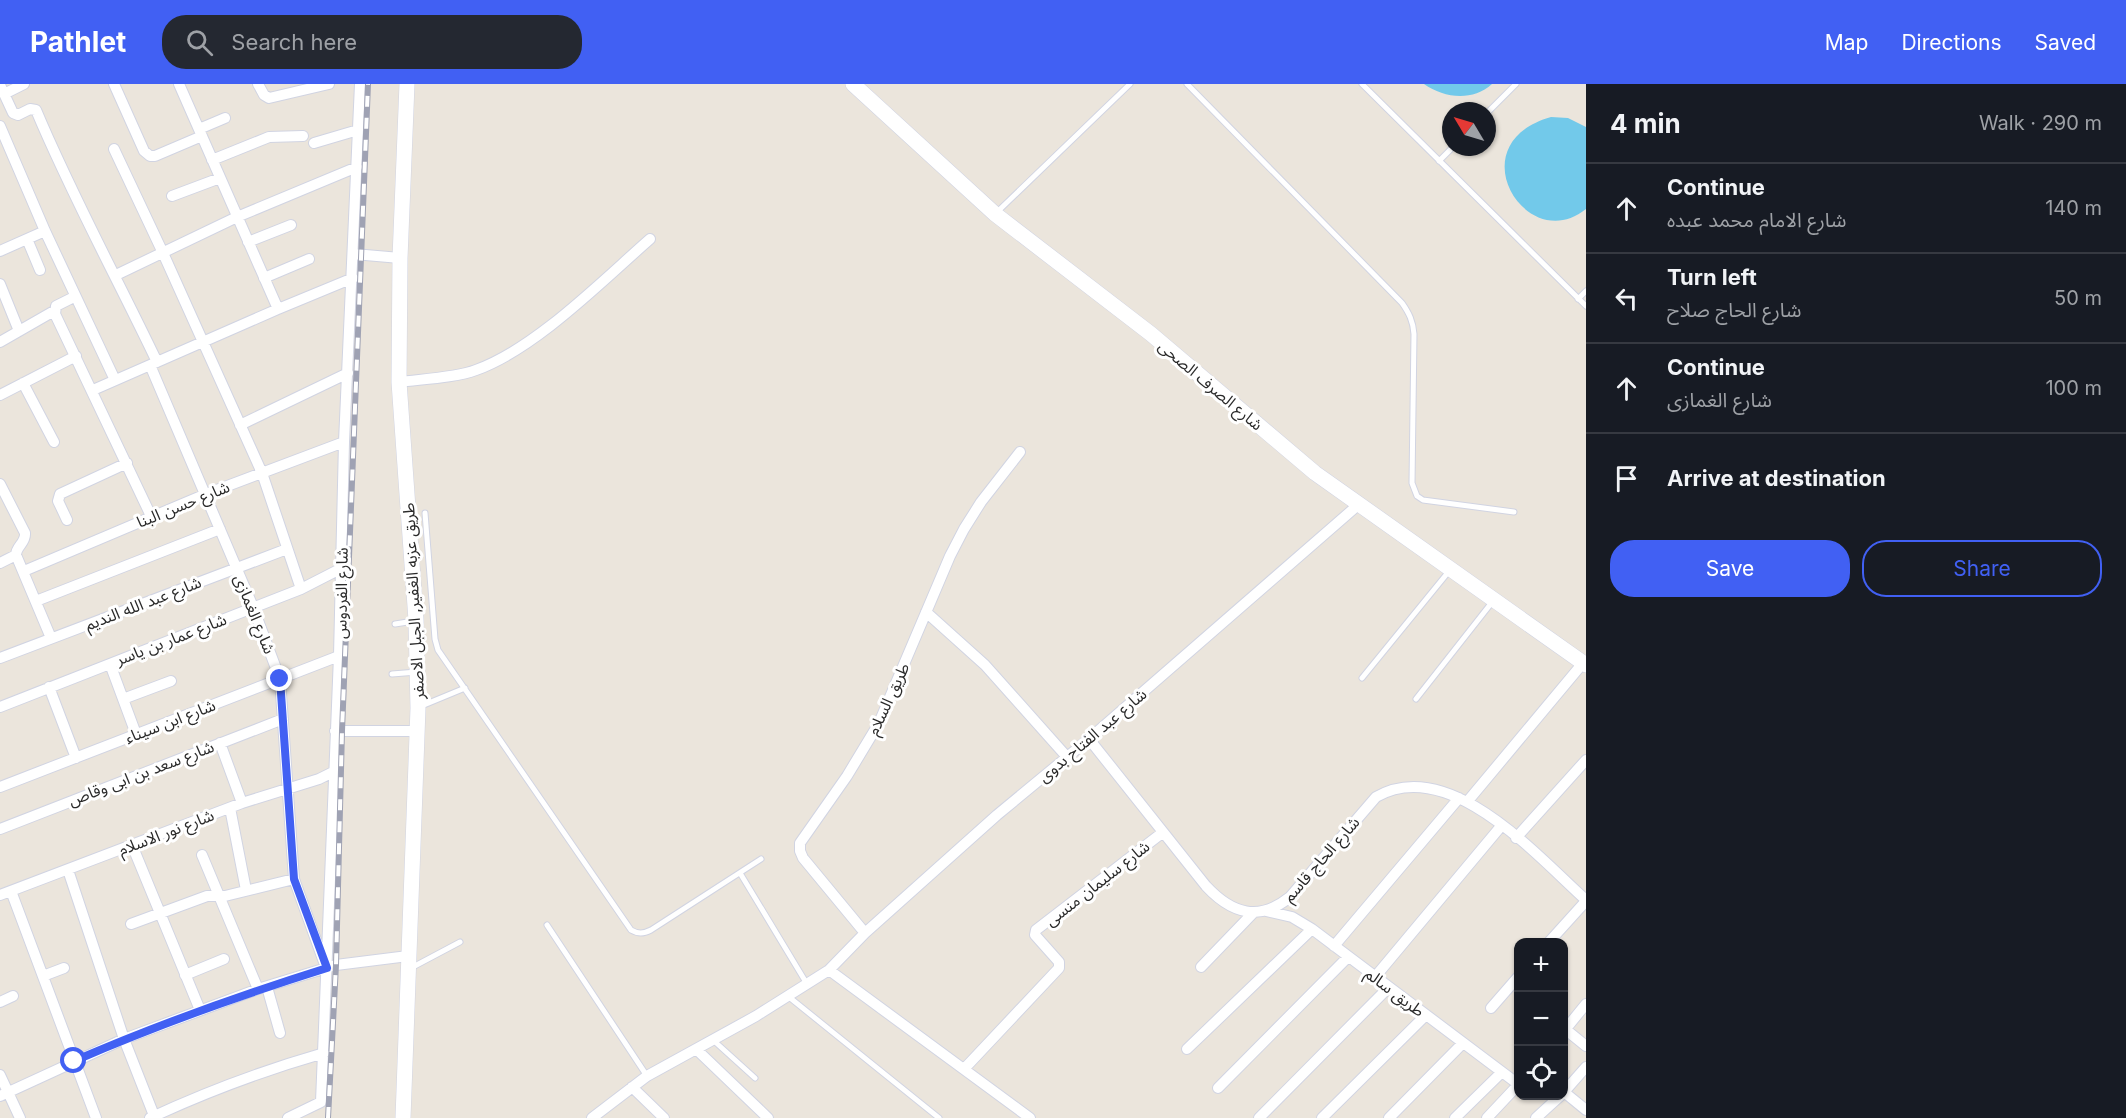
<!DOCTYPE html>
<meta charset="utf-8">
<style>
body{margin:0;font-family:Inter,"Noto Sans Arabic",sans-serif;background:#242831;color:#f1f3f6}
.controls{position:absolute;right:18px;bottom:18px;display:grid;overflow:hidden;border-radius:12px;box-shadow:0 2px 4px #0004}
.controls button{width:54px;height:54px;display:grid;place-items:center;padding:0;border:0;border-bottom:2px solid #363941;background:#171b24;color:#f1f3f6;font:30px sans-serif}
.compass{position:absolute;left:1442px;top:18px;width:54px;height:54px;border-radius:50%;background:#171b24;box-shadow:0 2px 4px #0004;rotate:308deg}
.stop{position:absolute;width:18px;height:18px;margin:-14px;border:4px solid #4160f3;border-radius:50%;background:#fff}
.stop.end{background:#4160f3;border-color:#fff;box-shadow:0 2px 6px #0008}
.list{margin:0;padding:0;list-style:none}
h2{display:flex;justify-content:space-between;align-items:center;height:78px;margin:0;padding:0 24px;font-size:26px}
h2 small{font-size:20px;font-weight:400;color:#9ea1a6}
.list li{display:grid;grid-template-columns:39px 1fr auto;gap:18px;align-items:center;box-sizing:border-box;height:90px;padding:0 24px;border-top:2px solid #363941}
.list b{display:block;font-size:22px;white-space:nowrap}
.list p{margin:0;font-size:20px;white-space:nowrap;color:#9ea1a6}
.list em{font-size:20px;font-style:normal;color:#9ea1a6}
.actions{display:flex;gap:12px;padding:18px 24px}
.actions a{flex:1;padding:14px 0;border:2px solid #4160f3;border-radius:24px;text-align:center;font-size:21px;color:#4160f3}
.actions .main{background:#4160f3;color:#fff}
.icon{flex:none;width:33px;height:33px;fill:none;stroke:currentColor;stroke-width:2;stroke-linecap:round;stroke-linejoin:round}
.map{position:relative;flex:none;width:1586px;height:1034px;overflow:hidden}
header{display:flex;align-items:center;gap:36px;box-sizing:border-box;height:84px;padding:0 30px;background:#4160f3;color:#fff}
header strong{font-size:28px}
nav{display:flex;gap:33px;margin-inline-start:auto;font-size:21px}
.search{width:420px;height:54px;background:#242831;display:flex;align-items:center;gap:15px;box-sizing:border-box;padding:0 21px;border-radius:24px;color:#9ea1a6;font-size:22px}
main{display:flex}
aside{flex:1;background:#171b24}
.map>svg:first-child{display:block}
.water{fill:#72c9ea}
.lines{fill:none;stroke-linecap:round;stroke-linejoin:round}
.lane-casing{stroke:#d1d4e2;stroke-width:7}
.street-casing{stroke:#d1d4e2;stroke-width:12}
.secondary-casing{stroke:#d1d4e2;stroke-width:16}
.lane{stroke:#fff;stroke-width:5}
.street{stroke:#fff;stroke-width:10}
.secondary{stroke:#fff;stroke-width:15}
.rail-casing{stroke:#9fa2b3;stroke-width:6}
.rail{stroke:#fff;stroke-width:4;stroke-dasharray:11;stroke-linecap:butt}
.route{stroke:#4160f3;stroke-width:8}
.labels{text-anchor:middle;stroke-width:6;stroke-linejoin:round;paint-order:stroke}
.street-label{font-size:16px;fill:#2a2a2a;stroke:#fff}
</style>
<header>
<strong>Pathlet</strong>
<div class="search"><svg class="icon" aria-label="search" viewBox="0 0 24 24"><circle cx="10" cy="10" r="6"/><path d="M15 15l6 6"/></svg>Search here</div>
<nav><a>Map</a><a>Directions</a><a>Saved</a></nav>
</header>
<main>
<div class="map">
<svg width="1586" height="1034" viewBox="0 0 1586 1034">
<rect width="100%" height="100%" fill="#ebe5dc"/>
<path class="water" d="M1424,0H1492C1472,18 1444,14 1424,0Z
M1551,33L1568,34L1586,43V125C1527,173 1456,60 1551,33Z"/>
<g class="lines">
<defs>
<path id="lane" d="M1187,0L1402,219C1409,229 1413,237 1414,250L1412,399L1417,412L1423,416L1514,428
M1362,0L1586,222
M1487,29L1516,0
M1439,77L1453,63
M995,130L1130,0
M1578,215L1586,207
M425,429L435,555L438,566L631,846C638,850 643,850 651,846L761,775
M395,540L414,537
M392,590L417,588
M1362,594L1450,486
M1416,615L1493,517
M419,623L465,604
M740,789L807,900
M547,841L647,992
M411,884L460,858
M789,913L939,1034
M713,956L755,994"/>
<path id="street" d="M114,0L144,67L150,72H155L202,52
M179,0L278,225
M258,0L264,11L269,14L329,0
M0,1L13,29L18,31L30,25L36,26C72,112 117,194 157,278
M4,10L24,0
M0,42L45,147L115,296
M199,45L225,34
M314,59L358,46
M114,65L163,169L262,389L301,505
M212,76L269,53L303,52
M172,112L220,94
M27,155L40,186
M248,158L291,141
M0,167L45,147
M354,170L400,174
M116,191L237,133L357,83
M264,194L309,175
M0,200L19,247
M74,213L56,222L55,230L151,432
M0,258L54,227
M150,281L253,523L280,595L294,795
M399,298C422,295 455,294 476,286C535,265 602,197 650,155
M23,299L54,358
M93,306L278,225L353,194
M0,311L76,272
M240,341L348,289
M0,400L25,449C26,459 16,462 16,471
M67,436L58,417L60,410L127,379
M16,471L51,554
M0,479L16,471
M24,487L206,410L344,358
M36,517L220,445
M926,528L985,581L1067,673
M0,574L287,465
M110,580L136,650
M49,603L76,674
M123,615L171,597
M0,623L301,505L342,484
M335,647H417
M1089,655L1206,802C1232,830 1259,838 1290,813L1376,713C1449,671 1536,771 1586,816
M220,659L242,719
M0,703L339,572
M1467,718L1583,579
M230,724L246,806
M0,745L283,635
M1516,754L1586,676
M132,761L200,926
M202,771L258,905
M68,786L124,955L155,1034
M11,807L96,1034
M0,811L242,719L319,695L333,688
M1266,827L1292,833L1312,845L1518,1000
M131,840L207,812H225L294,795L324,878
M865,849L803,774L800,767V759L847,692L879,639L950,472L964,445L981,418L1020,368
M1549,858L1586,817
M1334,862L1459,714
M1201,883L1253,829
M829,886L1030,1034
M185,891L224,875
M43,892L64,884
M1375,893L1502,741
M267,903L280,949
M0,918L13,912
M1491,924L1518,893
M1565,945L1586,962
M1564,947L1586,920
M696,965L768,1034
M1187,965L1312,845
M964,985L1059,884V878L1035,851L1036,846L1162,749
M0,991L20,1034
M632,1003L664,1034
M1218,1004L1348,873
M1564,1008L1586,983
M1564,1008L1586,1026
M0,1012L124,955L258,905L336,881L408,872
M150,1034C206,1008 265,986 324,969
M288,1034L321,1018L339,572L344,358L360,0
M592,1034L647,992L756,932L829,886L865,849L997,731L1089,655L1358,421
M1259,1034L1389,903
M1322,1034L1426,931
M1389,1034L1463,959
M1455,1034L1502,988
M1487,1034L1518,1001
M1536,1034L1560,1012"/>
<path id="secondary" d="M853,0L995,130L1151,250L1315,389L1586,581
M403,1034L418,624L416,536L399,298L400,174L407,0"/>
</defs>
<use href="#lane" class="lane-casing"/>
<use href="#street" class="street-casing"/>
<use href="#secondary" class="secondary-casing"/>
<use href="#lane" class="lane"/>
<use href="#street" class="street"/>
<use href="#secondary" class="secondary"/>
<defs>
<path id="rail" d="M328,1034L336,881L342,647L368,0"/>
</defs>
<use href="#rail" class="rail-casing"/>
<use href="#rail" class="rail"/>
</g>
<g class="lines">
<path class="route" d="M74,977C157,941 241,911 327,884L294,795L280,595"/>
</g>
<g class="labels">
<g class="street-label">
<text transform="translate(1211 301) rotate(40)" y="6">شارع الصرف الصحى</text>
<text transform="translate(183 420) rotate(-22)" y="6">شارع حسن البنا</text>
<text transform="translate(341 509) rotate(-89)" y="6">شارع الفردوس</text>
<text transform="translate(413 517) rotate(-93)" y="6">طريق عزبه الغفير, الجبل الاصفر</text>
<text transform="translate(143 519) rotate(-21)" y="6">شارع عبد الله النديم</text>
<text transform="translate(255 530) rotate(68)" y="6">شارع الغمازى</text>
<text transform="translate(171 555) rotate(-21)" y="6">شارع عمار بن ياسر</text>
<text transform="translate(888 615) rotate(-65)" y="6">طريق السلام</text>
<text transform="translate(170 637) rotate(-21)" y="6">شارع ابن سيناء</text>
<text transform="translate(1092 651) rotate(-40)" y="6">شارع عبد الفتاح بدوى</text>
<text transform="translate(141 689) rotate(-21)" y="6">شارع سعد بن ابى وقاص</text>
<text transform="translate(166 748) rotate(-21)" y="6">شارع نور الاسلام</text>
<text transform="translate(1321 775) rotate(-49)" y="6">شارع الحاج قاسم</text>
<text transform="translate(1097 799) rotate(-38)" y="6">شارع سليمان منسى</text>
<text transform="translate(1395 908) rotate(37)" y="6">طريق سالم</text>
</g>
</g>
</svg>
<div class="controls">
<button>+</button>
<button>−</button>
<button><svg class="icon" aria-label="locate" viewBox="0 0 24 24"><circle cx="12" cy="12" r="6"/><path d="M12 2v4M12 18v4M2 12h4M18 12h4"/></svg></button>
</div>
<svg class="compass" viewBox="-18 -18 36 36"><path d="M0-13l5 13h-10z" fill="#e53935"/><path d="M0 13l5-13h-10z" fill="#9ea1a6"/></svg>
<div class="stop" style="left:74px;top:977px"></div>
<div class="stop end" style="left:280px;top:595px"></div>
</div>
<aside>
<h2>4 min<small>Walk · 290 m</small></h2>
<ul class="list">
<li><svg class="icon" aria-label="ahead" viewBox="0 0 24 24"><path d="M12 20V5M6 11l6-6 6 6"/></svg><div><b>Continue</b><p>شارع الامام محمد عبده</p></div><em>140 m</em></li>
<li><svg class="icon" aria-label="left" viewBox="0 0 24 24"><path d="M17 20v-9H6M10 6l-5 5 5 5"/></svg><div><b>Turn left</b><p>شارع الحاج صلاح</p></div><em>50 m</em></li>
<li><svg class="icon" aria-label="ahead" viewBox="0 0 24 24"><path d="M12 20V5M6 11l6-6 6 6"/></svg><div><b>Continue</b><p>شارع الغمازى</p></div><em>100 m</em></li>
<li><svg class="icon" aria-label="arrive" viewBox="0 0 24 24"><path d="M6 21V4h12l-3 4 3 4H6"/></svg><div><b>Arrive at destination</b></div></li>
</ul>
<div class="actions"><a class="main">Save</a><a>Share</a></div>
</aside>
</main>
